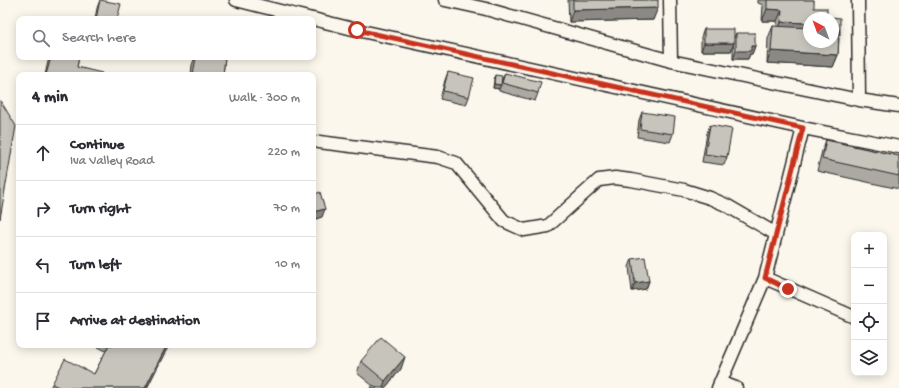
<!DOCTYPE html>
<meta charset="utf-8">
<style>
body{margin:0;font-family:"Gochi Hand",sans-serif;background:#f7f7f7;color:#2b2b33}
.controls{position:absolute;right:12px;bottom:12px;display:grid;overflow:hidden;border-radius:8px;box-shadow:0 2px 10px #0003}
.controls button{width:36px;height:36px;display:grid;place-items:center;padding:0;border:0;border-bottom:1px solid #e1e1e2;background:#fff;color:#2b2b33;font:20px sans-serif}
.compass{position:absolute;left:803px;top:12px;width:36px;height:36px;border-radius:50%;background:#fff;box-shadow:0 2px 10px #0003;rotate:319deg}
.stop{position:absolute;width:12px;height:12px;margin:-9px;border:3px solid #c8321e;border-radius:50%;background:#fff}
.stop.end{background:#c8321e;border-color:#fff;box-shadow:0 1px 4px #0008}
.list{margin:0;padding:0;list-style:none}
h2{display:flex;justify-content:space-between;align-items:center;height:52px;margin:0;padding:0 16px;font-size:17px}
h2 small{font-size:13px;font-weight:400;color:#7c7c81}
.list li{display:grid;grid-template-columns:26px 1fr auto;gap:12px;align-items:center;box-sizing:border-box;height:56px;padding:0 16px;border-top:1px solid #e1e1e2}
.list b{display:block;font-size:15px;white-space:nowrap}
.list p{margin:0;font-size:13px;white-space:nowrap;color:#7c7c81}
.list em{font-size:13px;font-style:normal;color:#7c7c81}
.icon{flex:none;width:22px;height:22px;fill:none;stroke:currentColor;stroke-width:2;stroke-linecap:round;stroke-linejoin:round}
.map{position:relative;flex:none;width:899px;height:388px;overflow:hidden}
.search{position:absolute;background:#fff;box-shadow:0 2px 10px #0003;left:16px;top:16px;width:300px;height:44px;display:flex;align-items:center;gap:10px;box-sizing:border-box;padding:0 14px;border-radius:8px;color:#7c7c81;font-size:15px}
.panel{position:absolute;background:#fff;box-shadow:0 2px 10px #0003;left:16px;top:72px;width:300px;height:276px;border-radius:8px}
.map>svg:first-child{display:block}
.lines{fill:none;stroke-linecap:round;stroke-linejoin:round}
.minor-casing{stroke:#2b2b2b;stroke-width:15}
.minor{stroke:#fbf7ec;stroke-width:12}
.wall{fill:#aba9a2;stroke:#2b2b2b}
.shaded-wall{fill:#8b8984;stroke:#2b2b2b}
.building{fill:#c7c4bc;stroke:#2b2b2b}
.route{stroke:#c8321e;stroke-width:5}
</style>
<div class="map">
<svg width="899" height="388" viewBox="0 0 899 388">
<rect width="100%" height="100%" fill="#fbf7ec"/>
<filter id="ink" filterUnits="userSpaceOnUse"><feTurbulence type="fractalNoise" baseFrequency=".025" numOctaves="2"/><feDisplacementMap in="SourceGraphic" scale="8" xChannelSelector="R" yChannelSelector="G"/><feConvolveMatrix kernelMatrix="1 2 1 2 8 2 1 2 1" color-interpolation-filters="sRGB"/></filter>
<g filter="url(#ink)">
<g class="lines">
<defs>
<path id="minor" d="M236,0L312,19
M445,0L486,9L671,61L859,100L899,106
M670,0L671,61
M858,0L859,100
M313,19L357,30L803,128L899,147
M319,142L438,157L456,163L504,221L524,230L548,226L599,180L615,178L631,180L684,190L710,198L726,205L776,234
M765,278L854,317
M720,382L736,388
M718,388L765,278L803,128"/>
</defs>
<use href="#minor" class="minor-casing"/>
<use href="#minor" class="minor"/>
</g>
<path class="wall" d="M100,0L117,19H95L97,8Z
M568,0H658L653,20L569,22Z
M758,0H814L809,42L839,38L838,55L833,67L767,63L768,38L773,26L777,27V21H762L763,5L758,3Z
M704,29L734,38L736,33L755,46L752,54H750L748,59H733V45L731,51H701V37Z
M49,57H79L77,67L102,75H45Z
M195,57H225L223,75H191L192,65Z
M448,72L469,97L466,105L440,99L445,80Z
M505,73L538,93L535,101L499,91V89L493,88L494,80L495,75L501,82Z
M642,112L673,134L670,142L637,137L639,120Z
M710,125L727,157L724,165L702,162L707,133Z
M826,140L899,156V189L817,171L822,151Z
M632,259L649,281L646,289L632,291L629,267Z
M94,345H168L147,388H50L52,384L94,374L106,351Z
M361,361L401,369L385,388H371L373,386L357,373Z"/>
<path class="shaded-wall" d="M658,8L653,20L569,22L573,10Z
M767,9L782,10L777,21H762Z
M781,22L809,23V34H777Z
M704,43H734L731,51H701Z
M751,46H755L752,54H750L748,59H733L736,51Z
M771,51L838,55L833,67L767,63Z
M494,84L501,85L499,89L493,88Z
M325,209L322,217L313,220V212Z
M649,281L646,289L632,291L635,283Z
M167,345H168L167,349L147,388H145Z
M405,357L401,369L385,388H383L385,381Z"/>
<path class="building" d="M100,0L121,4L117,19H96Z
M573,0H658V8L573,10Z
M767,0H814V8H827V18H809V23L781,22L782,10L767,9Z
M830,17L840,18V35H839V30H833V18H830Z
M773,26L809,28V42H833V30H839L838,55L771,51Z
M704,29H734V43H704Z
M736,33H755V46H751V51H736Z
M51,57H79L77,67L102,73V75H46Z
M196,57H225L223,75H193Z
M448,72L474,78L469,97L443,91Z
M505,73L541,82L538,93L502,83Z
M495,75L502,76L501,85L494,84Z
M0,100L16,126L0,219Z
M642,112L675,117L673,134L640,129Z
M710,125L732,129L727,157L705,154Z
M826,140L899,156V176L822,159Z
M320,192L325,209L313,212V195Z
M645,257L649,281L635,283L632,259Z
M381,337L405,357L385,381L361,361Z
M109,345H167L145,388H61L52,384L65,359L94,374Z
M373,385L377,388H371Z"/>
</g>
<g class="lines" filter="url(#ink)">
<path class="route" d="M357,30L803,128L765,278L788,289"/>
</g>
</svg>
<div class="controls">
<button>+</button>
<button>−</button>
<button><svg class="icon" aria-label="locate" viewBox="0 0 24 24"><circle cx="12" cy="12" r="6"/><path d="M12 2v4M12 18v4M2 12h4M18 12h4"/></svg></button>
<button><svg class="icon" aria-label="layers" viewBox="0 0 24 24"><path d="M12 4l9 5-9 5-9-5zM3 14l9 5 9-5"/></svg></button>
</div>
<svg class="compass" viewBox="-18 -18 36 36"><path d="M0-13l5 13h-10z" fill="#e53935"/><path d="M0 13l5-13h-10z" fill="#7c7c81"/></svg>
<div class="stop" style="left:357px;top:30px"></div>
<div class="stop end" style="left:788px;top:289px"></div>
<div class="search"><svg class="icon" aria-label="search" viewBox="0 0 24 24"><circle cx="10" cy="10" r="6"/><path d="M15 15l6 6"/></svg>Search here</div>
<section class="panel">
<h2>4 min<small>Walk · 300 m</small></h2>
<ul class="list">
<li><svg class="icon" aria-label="ahead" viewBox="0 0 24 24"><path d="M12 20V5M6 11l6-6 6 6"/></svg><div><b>Continue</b><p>Iva Valley Road</p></div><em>220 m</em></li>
<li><svg class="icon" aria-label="right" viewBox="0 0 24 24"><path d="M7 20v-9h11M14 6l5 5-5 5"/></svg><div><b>Turn right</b></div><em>70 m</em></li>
<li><svg class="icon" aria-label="left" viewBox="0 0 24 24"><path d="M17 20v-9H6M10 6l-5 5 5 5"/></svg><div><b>Turn left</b></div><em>10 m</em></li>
<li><svg class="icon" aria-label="arrive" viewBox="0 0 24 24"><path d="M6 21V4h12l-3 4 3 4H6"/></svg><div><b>Arrive at destination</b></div></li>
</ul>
</section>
</div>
